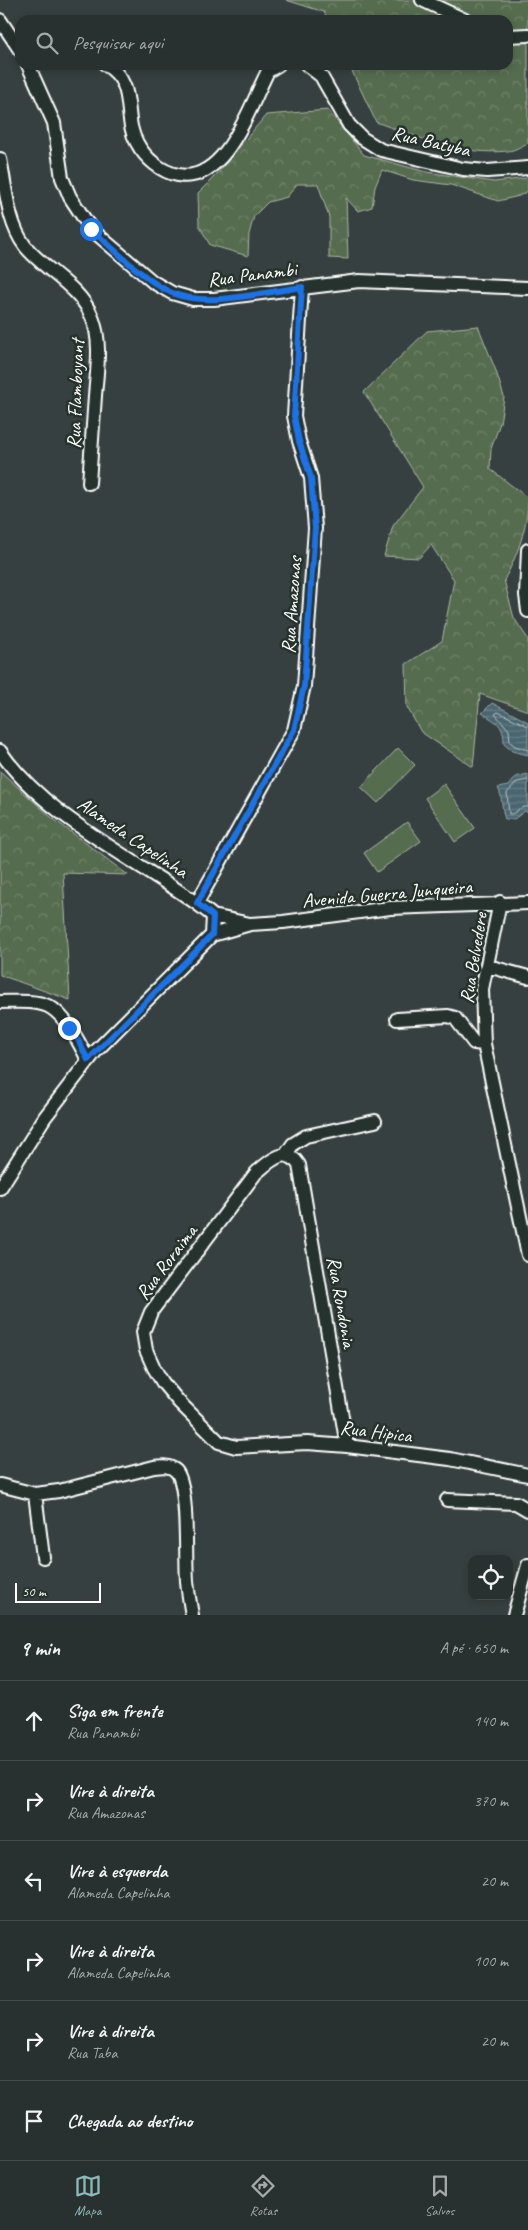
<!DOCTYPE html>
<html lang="pt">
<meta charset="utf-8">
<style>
body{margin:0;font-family:Caveat,sans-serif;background:#353c3c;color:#f1f3f6}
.controls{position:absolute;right:15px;bottom:15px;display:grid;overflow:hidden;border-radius:10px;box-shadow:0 2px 8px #0003}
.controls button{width:45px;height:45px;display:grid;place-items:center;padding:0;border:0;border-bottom:1px solid #454b4c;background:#293030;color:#f1f3f6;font:25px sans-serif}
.scale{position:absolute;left:15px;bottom:12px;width:86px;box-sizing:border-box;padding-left:5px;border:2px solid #fff;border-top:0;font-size:14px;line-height:18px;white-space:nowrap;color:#fff;-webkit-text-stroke:4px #26332d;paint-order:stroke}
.stop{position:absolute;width:15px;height:15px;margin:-11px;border:4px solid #1a73e8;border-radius:50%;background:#fff}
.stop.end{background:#1a73e8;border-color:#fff;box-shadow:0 1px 5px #0008}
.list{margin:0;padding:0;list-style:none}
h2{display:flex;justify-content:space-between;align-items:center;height:65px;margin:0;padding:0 20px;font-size:21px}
h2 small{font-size:16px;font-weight:400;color:#a5a9ab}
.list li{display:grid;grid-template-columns:32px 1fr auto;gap:15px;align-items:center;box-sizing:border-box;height:80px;padding:0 20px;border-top:1px solid #454b4c}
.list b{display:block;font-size:19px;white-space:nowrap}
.list p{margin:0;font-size:16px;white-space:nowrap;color:#a5a9ab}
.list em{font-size:16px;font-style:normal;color:#a5a9ab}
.icon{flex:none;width:28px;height:28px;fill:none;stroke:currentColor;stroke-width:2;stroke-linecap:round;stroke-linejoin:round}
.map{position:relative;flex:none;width:528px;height:1615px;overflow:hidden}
.search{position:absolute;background:#293030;box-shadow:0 2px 8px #0003;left:15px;right:15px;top:15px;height:55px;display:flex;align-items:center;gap:12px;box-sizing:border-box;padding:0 18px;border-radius:15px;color:#a5a9ab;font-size:19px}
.sheet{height:545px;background:#293030}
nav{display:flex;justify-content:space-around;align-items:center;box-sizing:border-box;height:70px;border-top:1px solid #454b4c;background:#293030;font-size:14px;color:#a5a9ab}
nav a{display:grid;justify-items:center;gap:2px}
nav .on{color:#8bbbb9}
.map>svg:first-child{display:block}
.forest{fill:url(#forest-crowns);stroke:#abb6a7}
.pitch{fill:#576c4f;stroke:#abb6a7}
.water{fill:url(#water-rules);stroke:#92a3a9}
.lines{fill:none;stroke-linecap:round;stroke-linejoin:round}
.shore{stroke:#b7c2c6;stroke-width:1}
.minor-casing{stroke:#fff;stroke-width:16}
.minor{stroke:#26332d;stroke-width:12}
.route{stroke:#1a73e8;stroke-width:6}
.labels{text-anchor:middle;stroke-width:5;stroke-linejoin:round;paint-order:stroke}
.street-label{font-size:20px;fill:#fff;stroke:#26332d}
</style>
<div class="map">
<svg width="528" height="1615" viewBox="0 0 528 1615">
<defs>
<pattern id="forest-crowns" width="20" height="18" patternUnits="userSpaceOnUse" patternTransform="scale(1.25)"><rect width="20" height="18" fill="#576c4f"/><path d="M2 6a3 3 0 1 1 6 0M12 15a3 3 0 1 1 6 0" fill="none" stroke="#708269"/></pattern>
<pattern id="water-rules" width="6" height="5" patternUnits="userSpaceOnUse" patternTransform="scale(1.25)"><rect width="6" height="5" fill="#4a6670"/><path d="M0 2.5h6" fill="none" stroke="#657d85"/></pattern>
</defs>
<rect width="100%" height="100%" fill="#374040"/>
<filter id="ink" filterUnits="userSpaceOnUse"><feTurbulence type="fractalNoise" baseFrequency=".02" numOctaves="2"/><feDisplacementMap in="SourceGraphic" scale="10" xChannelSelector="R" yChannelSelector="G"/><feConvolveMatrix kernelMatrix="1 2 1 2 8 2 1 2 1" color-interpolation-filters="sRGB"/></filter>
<g filter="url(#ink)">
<path class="forest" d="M286,0H528V143C521,146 514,151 507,151C463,156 417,137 376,122L349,65H508V20H328L324,12Z
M328,110L364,155L426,172L494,182L528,178V191L519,196L498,201L451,185L413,180L382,170L375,187L372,207L358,211L346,198L348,259L329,258V217L318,184H297L287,197L268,202L254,216L249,234L248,256L210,245L199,225L198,193L217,174L266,115Z
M478,326L496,371L504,397L500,423L491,449L490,469L528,498C528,526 517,557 504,580L514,618L528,639V711L480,694L473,767L421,732L407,707L406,664L442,641L454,580L431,545L419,558L384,556L393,526L423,487L364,392L427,331Z
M0,771L51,817L128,875L63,873L70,1000L0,975Z"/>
<path class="pitch" d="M398,748L415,765L378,803L361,787Z
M444,784L475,828L455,842L425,798Z
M407,822L421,841L377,872L364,853Z"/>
<path class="water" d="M492,703L528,722V755L512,751L504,744C504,724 497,723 482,713Z
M528,774V813L525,811L514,819H505C501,808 503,798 498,788L508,786L515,777Z"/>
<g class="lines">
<path class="shore" d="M528,726L498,712L495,714L509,730L510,742L515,746L528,750
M528,780L517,782L507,793L509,814C516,815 520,805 528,807"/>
<defs>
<path id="minor" d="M422,0L465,20
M0,20L20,50
M508,36L528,35
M28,65L54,123L62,178L70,197L91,229L153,282L172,293L193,299H214L359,281L528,288
M106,65C138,84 122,117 137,143C145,158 161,172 178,175C226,184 250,105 268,71L278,65
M307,65L321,76L349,125L362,138L381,150L463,169L487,171L528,168
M0,159C6,187 7,222 25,246C45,271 80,286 92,317C102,341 97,370 95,396C93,425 91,454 89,483
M528,550L526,595L528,611
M0,751C36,804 103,842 157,877C176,889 195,901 213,916L212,935L95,1052L45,1117L0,1188
M500,902L482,989L484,1044L528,1255
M197,903L294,730L304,686L315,528L311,478L299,441L294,416L302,287
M250,924L283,922L390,908L528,903
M212,935L250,924L213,916
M488,966L528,977
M0,1002C15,1002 34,1000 48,1006C65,1014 80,1044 88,1060
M397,1019L448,1016L455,1018L474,1043L484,1044
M286,1154L293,1144L306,1136L375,1121
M347,1446L299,1165C286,1144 269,1162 256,1173L151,1312L143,1332L146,1350L154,1368L163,1383L179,1402L219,1442L236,1447L307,1443L347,1446L450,1459L528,1475
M0,1485L35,1494L59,1491L154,1467C162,1466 170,1465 176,1471C189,1485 185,1559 187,1581C188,1592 190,1604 192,1615
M35,1494L43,1557
M447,1500L516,1503L528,1510
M514,1615L528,1565"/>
</defs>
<use href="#minor" class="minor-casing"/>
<use href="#minor" class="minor"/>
</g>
</g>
<g class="lines" filter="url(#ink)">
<path class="route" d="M69,1028L78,1040L88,1060L212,935L213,916L197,903L294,730L304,686L315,528L311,478L299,441L294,416L302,287C264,292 208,308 172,293C146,282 113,248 91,229"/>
</g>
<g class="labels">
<g class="street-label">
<text transform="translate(431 141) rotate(13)" y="7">Rua Batyba</text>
<text transform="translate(252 274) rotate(-7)" y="7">Rua Panambi</text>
<text transform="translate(75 394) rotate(-88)" y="7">Rua Flamboyant</text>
<text transform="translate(291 605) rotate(-86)" y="7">Rua Amazonas</text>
<text transform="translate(133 837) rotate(34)" y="7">Alameda Capelinha</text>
<text transform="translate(387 893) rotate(-5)" y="7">Avenida Guerra Junqueira</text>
<text transform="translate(473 958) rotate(-81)" y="7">Rua Belvedere</text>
<text transform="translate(166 1262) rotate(-53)" y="7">Rua Roraima</text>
<text transform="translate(342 1302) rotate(80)" y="7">Rua Rondonia</text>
<text transform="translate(376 1431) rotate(7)" y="7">Rua Hipica</text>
</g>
</g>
</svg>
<div class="controls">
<button><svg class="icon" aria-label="locate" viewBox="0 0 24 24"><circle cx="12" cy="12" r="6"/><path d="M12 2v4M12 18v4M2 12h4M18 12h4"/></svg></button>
</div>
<div class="scale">50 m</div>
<div class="stop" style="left:91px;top:229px"></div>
<div class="stop end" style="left:69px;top:1028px"></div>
<div class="search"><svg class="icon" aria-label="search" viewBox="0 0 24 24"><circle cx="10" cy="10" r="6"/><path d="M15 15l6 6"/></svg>Pesquisar aqui</div>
</div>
<section class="sheet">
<h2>9 min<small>A pé · 650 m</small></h2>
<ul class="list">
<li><svg class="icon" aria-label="ahead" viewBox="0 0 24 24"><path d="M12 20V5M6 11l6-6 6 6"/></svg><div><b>Siga em frente</b><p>Rua Panambi</p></div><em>140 m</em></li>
<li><svg class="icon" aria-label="right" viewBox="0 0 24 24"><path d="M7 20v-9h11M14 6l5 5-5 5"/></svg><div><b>Vire à direita</b><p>Rua Amazonas</p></div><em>370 m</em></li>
<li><svg class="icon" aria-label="left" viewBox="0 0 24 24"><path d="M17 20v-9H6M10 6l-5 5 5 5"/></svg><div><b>Vire à esquerda</b><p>Alameda Capelinha</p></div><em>20 m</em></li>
<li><svg class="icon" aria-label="right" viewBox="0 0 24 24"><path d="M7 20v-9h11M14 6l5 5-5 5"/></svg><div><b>Vire à direita</b><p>Alameda Capelinha</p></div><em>100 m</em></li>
<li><svg class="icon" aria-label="right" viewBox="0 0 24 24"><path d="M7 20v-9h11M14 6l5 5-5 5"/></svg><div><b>Vire à direita</b><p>Rua Taba</p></div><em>20 m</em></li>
<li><svg class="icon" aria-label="arrive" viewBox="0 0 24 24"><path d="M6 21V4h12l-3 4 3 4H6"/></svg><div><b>Chegada ao destino</b></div></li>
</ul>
</section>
<nav>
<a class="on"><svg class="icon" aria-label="map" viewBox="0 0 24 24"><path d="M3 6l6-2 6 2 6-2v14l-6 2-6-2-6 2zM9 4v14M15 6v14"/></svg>Mapa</a>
<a><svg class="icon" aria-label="directions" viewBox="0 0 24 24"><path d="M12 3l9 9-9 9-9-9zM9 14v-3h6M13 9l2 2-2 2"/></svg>Rotas</a>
<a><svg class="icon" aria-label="saved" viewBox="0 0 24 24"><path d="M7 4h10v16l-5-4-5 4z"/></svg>Salvos</a>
</nav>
